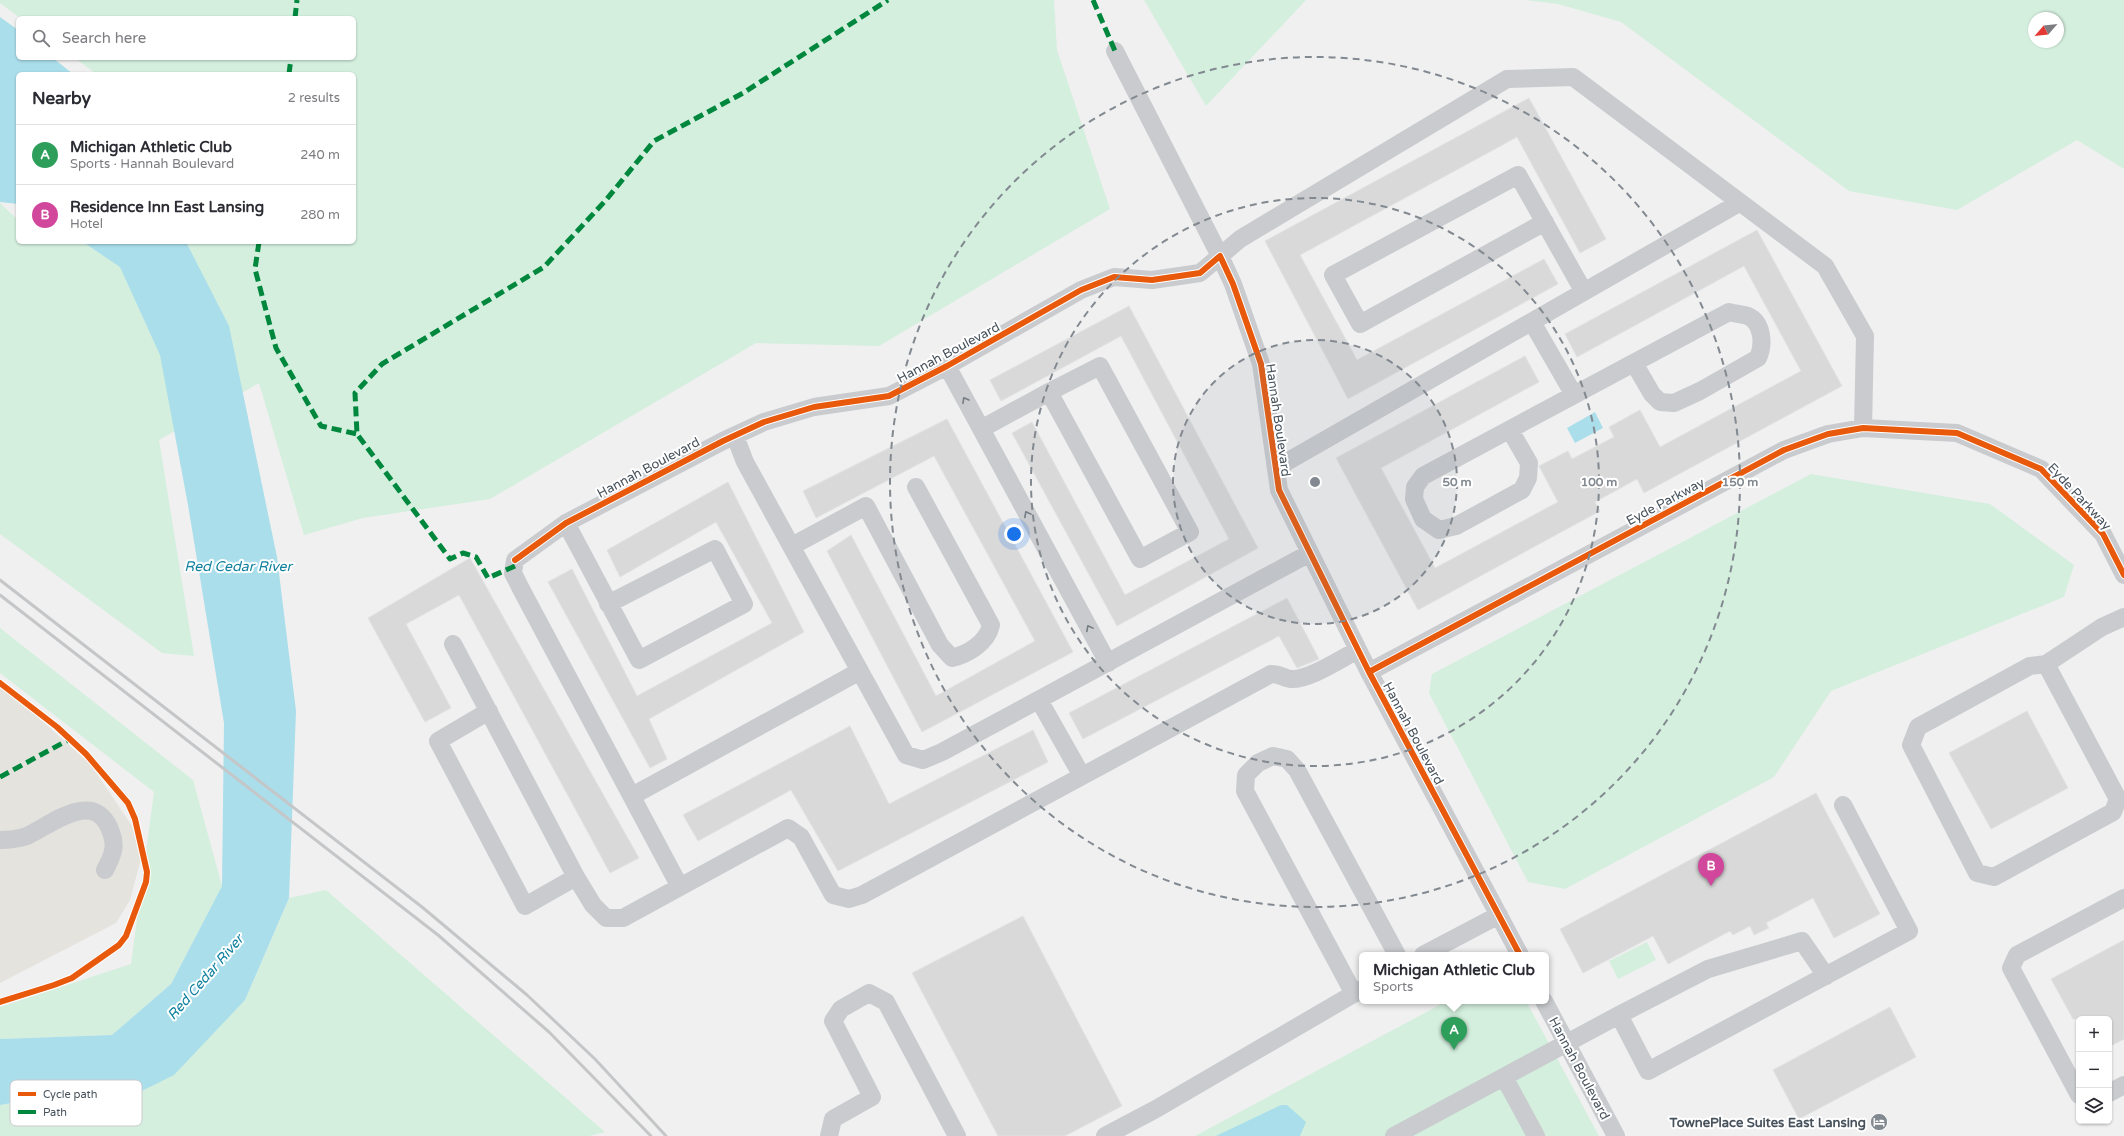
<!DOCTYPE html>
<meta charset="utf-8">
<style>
body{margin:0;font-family:"Varela Round",sans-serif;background:#f7f7f7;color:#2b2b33}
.controls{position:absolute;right:12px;bottom:12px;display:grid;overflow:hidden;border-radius:6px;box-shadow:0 1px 3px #0004}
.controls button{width:36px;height:36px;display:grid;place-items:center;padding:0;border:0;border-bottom:1px solid #e1e1e2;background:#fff;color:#2b2b33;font:20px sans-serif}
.compass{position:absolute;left:2028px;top:12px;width:36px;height:36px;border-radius:50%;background:#fff;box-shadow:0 1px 3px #0004;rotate:242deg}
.you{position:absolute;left:1014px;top:534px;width:14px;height:14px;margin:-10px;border:3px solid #fff;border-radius:50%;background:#1a73e8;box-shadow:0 0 0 6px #1a73e833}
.badge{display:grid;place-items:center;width:26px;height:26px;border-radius:50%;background:#828990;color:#fff;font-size:13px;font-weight:700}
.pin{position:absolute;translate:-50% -33px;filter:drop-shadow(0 1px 2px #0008)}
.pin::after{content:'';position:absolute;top:21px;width:14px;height:12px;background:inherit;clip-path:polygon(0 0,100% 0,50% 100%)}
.popup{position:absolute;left:1359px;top:952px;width:190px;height:52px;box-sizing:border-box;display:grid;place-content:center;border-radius:6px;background:#fff;filter:drop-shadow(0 1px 3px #0005);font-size:13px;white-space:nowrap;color:#7c7c81}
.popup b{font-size:15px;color:#2b2b33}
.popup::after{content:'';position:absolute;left:50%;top:100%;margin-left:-8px;border:8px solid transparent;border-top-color:#fff}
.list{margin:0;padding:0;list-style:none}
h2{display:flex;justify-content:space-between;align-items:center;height:52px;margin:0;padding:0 16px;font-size:17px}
h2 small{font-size:13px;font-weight:400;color:#7c7c81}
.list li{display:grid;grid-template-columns:26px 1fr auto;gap:12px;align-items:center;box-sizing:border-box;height:60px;padding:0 16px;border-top:1px solid #e1e1e2}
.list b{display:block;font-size:15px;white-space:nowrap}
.list p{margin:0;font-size:13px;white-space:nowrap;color:#7c7c81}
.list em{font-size:13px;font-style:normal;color:#7c7c81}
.icon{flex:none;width:22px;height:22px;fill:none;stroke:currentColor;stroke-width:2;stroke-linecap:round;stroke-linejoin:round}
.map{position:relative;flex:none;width:2124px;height:1136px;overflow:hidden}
.search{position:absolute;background:#fff;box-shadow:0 1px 3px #0004;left:16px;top:16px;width:340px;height:44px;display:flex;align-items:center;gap:10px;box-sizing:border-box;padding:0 14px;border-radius:6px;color:#7c7c81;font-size:15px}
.panel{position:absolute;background:#fff;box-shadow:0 1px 3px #0004;left:16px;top:72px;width:340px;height:172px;border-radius:6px}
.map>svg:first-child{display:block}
.commercial{fill:#e4e3de}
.green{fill:#d4efde;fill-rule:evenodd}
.water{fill:#aadeeb}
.building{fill:#d9d9da;stroke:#e1e2e3}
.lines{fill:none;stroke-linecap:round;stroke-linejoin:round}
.minor{stroke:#c9cbce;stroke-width:18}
.rail{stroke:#c4c6c8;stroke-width:3}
.quiet{stroke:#00873e;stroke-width:5;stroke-dasharray:10 5;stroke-linecap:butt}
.cycleway-casing{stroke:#fff;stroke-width:8}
.cycleway{stroke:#e8590c;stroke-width:6}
.oneway{stroke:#747c84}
.ring{fill:none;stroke:#828990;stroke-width:2;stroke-dasharray:7 5}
.labels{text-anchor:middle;stroke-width:4;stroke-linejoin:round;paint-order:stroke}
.street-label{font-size:13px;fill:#47525c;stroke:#fff}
.poi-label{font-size:13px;font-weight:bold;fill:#47525c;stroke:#fff;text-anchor:end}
.water-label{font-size:14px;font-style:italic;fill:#10819f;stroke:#fff}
.key{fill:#fff;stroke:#c8cbce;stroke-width:1}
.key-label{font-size:11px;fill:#47525c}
.centre{fill:#828990;stroke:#fff;stroke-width:2}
.ring-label{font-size:12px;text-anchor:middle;font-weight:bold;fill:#828990;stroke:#fff;stroke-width:4;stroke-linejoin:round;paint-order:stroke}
</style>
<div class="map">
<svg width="2124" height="1136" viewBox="0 0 2124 1136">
<rect width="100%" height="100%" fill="#f0f0f0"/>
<path class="commercial" d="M0,683L91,765L132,826L141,859L130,900L116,923L0,983Z"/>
<path class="green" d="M0,0H1054L1057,50L1110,209L879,346L756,343L490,499L363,518L304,535L259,383L159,440L194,656L162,653L0,534V203L18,220V242H354V74H96L75,58H354V18H20L0,3Z
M1144,0H1306L1206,106Z
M1526,0H2124V169L2077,140L1957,210L1849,191L1621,22L1558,4ZM2034,18H2058V42H2034Z
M1811,474L1990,504L2074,565L2064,597L1831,691L1774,777L1565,889L1528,882L1429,693L1432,674Z
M0,628L193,780L222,886L171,984L112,1035L0,1039V1007L131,964L154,792L0,673Z
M326,890L605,1132L589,1136H0V1105L17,1102L103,1110L245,1000L289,898Z
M1647,942L1656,960L1618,979L1609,961Z
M1447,1001H1526L1599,1136H1195Z"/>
<path class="water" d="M0,17L18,30V58H53L73,74H18V204L0,202Z
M83,242H186L229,326L277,557L296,711L289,898L245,1000L174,1075L103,1110L17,1102L0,1105V1039L112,1035L171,984L222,886L224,723L188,505L160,355L120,267Z
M1595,412L1603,428L1575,443L1567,428Z
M1281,1105H1287L1306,1122L1300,1136H1216Z"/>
<path class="building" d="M1529,98L1606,239L1580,253L1517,137L1300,255L1357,360L1544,259L1558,284L1348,399L1265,241Z
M1757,230L1842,386L1644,493L1637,479L1595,502L1600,511L1418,610L1336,458L1525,356L1539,382L1381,468L1435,568L1558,502L1539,466L1568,451L1572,459L1614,437L1609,427L1640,410L1660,447L1801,371L1744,266L1577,357L1565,334Z
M1129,306L1258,548L1117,626L1012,433L1032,422L1125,595L1229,539L1121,336L1001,401L990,380Z
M947,419L1073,652L922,732L827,551L851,535L936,696L1035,641L934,456L816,518L803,491Z
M728,482L804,632L649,719L667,759L650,768L548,582L572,569L637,696L772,623L716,522L620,577L607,550Z
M470,558L639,858L610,873L459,595L406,624L451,708L425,722L368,618Z
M1287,598L1319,659L1297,668L1279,636L1083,739L1069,713Z
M2027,711L2068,788L1991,829L1949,753Z
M850,726L889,804L1033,730L1048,762L838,871L791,790L698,841L683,815Z
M1816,793L1880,914L1834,938L1813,898L1766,923L1769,928L1754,935L1750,926L1733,935L1730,931L1668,964L1653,936L1583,973L1560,929Z
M1023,916L1122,1106L1065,1136H998L912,973Z
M2124,940V1039L2109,1047V1019H2073L2051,979Z
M1890,1007L1916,1057L1799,1119L1773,1070Z"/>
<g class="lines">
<path class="minor" d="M1115,51L1220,256L1240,239L1507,79L1573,77L1825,266L1865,336L1863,428
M1545,222L1360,324L1333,275L1518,175L1584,292
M947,366L1108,663
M1574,395L1585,389L1729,312C1735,314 1742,314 1748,316C1763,323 1764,345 1758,358L1700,391L1674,403L1660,402L1652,394L1634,363
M981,429L1049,392L1140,559L1190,532L1100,366L1049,392
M1510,430L1529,463L1528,478L1522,490L1456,526L1439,530L1423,519L1414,499L1415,487L1423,476L1574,395L1532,322
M735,436L745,462L906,755L923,760L942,752L1310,553
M1276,468L1739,203
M566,523L639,660L744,604L715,549L608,604
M792,546L866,506L940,645L952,658C968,654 987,643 991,625L916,487
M453,644L576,877L593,905L606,918H623L788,828L801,837L833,895L849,899L862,895L1271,674C1281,674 1285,679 1292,679C1311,679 1340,659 1358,650
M2046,664L2118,799L2113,812L1994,877L1977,873L1911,745L1918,727L2030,666L2046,664L2102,627L2124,617
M1369,672L1784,450L1828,434L1863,428L1957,433L2041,469L2103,534L2124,575
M1039,700L1082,776
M489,711L438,741L525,906L576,877
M632,796L860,671
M0,840C9,840 18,839 27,836C51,825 91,790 109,827C117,845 114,853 105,870
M680,887L521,589L513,573L515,560L566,523L723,441L764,422L814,407L889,396L947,366L1081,290L1114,277L1152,280L1200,273L1220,256L1233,284L1261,364L1279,490L1369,672L1520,955
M1423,955L1499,915
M1354,994L1245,791L1246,775L1258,763L1273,756L1287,759L1297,770L1397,955
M1544,1001L1616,1136
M1619,1015L1708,969L1802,941L1826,976
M1504,1077L1536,1136
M2109,1093L2124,1085
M2079,1095L2011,968L2017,955L2124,898
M829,1136L833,1119L872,1097L833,1021L841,1009L869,993L886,1002L957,1136
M1105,1136L1156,1109L1362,989
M1394,1136L1619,1015L1648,1071L1909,931L1843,805"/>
<path class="rail" d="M0,580L422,907L527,995L595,1059L666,1136
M0,595L438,935L549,1032L651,1136"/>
<path class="quiet" d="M1093,0L1115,51
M295,18L297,0
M289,74L291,58
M259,242L255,269L276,348L321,426L357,434
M515,566L488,578L476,557L463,553L450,559L357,434L355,393L382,364L544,267L606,200L654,141L743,93L888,0
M0,777L70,739"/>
<defs>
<path id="cycleway" d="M515,560L566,523L723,441L764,422L814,407L889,396L947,366L1081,290L1114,277L1152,280L1200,273L1220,256L1233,284L1261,364L1279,490L1369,672L1520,955
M1369,672L1784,450L1828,434L1863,428L1957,433L2041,469L2103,534L2124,575
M0,683L57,727L86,754L128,803L135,819L147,872L146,882L126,936L119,945L72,978L54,985L0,1002"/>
</defs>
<use href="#cycleway" class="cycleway-casing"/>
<use href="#cycleway" class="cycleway"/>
</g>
<defs><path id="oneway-chevron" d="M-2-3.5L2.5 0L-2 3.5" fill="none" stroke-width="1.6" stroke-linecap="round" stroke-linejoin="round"/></defs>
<g class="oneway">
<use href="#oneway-chevron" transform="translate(965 400) rotate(-119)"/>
<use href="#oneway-chevron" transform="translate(1027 514) rotate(-118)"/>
<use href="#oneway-chevron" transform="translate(1089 628) rotate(-118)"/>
</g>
<circle cx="1315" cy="482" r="142" fill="#828990" fill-opacity=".12"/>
<g class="ring">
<circle cx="1315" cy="482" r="142"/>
<circle cx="1315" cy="482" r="284"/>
<circle cx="1315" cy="482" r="425"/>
</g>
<defs>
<symbol id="hotel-disc" viewBox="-11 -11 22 22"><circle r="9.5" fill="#828990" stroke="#fff"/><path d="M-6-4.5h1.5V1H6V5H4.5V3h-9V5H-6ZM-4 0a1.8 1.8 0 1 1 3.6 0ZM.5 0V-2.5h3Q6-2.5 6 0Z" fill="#fff"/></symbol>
</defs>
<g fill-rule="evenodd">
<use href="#hotel-disc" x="1869" y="1112" width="20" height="20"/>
</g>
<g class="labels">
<g class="street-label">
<text transform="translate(948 352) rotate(-28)" y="5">Hannah Boulevard</text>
<text transform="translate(1279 420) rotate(82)" y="5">Hannah Boulevard</text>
<text transform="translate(648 467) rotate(-28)" y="5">Hannah Boulevard</text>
<text transform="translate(2080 496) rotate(47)" y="5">Eyde Parkway</text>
<text transform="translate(1665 501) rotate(-28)" y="5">Eyde Parkway</text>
<text transform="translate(1414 733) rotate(62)" y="5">Hannah Boulevard</text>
<text transform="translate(1580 1068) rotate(62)" y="5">Hannah Boulevard</text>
</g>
<g class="poi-label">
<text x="1866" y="1127">TownePlace Suites East Lansing</text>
</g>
<g class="water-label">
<text x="238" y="571">Red Cedar River</text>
<text transform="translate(205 977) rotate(-49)" y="5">Red Cedar River</text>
</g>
</g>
<rect x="10" y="1080" width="132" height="46" rx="6" class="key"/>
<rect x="18" y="1092" width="18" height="4" fill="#e8590c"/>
<rect x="18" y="1110" width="18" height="4" fill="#00873e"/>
<g class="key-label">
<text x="43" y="1098">Cycle path</text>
<text x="43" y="1116">Path</text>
</g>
<circle cx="1315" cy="482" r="6" class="centre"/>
<g class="ring-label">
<text x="1457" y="486">50 m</text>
<text x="1599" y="486">100 m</text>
<text x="1740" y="486">150 m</text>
</g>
</svg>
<div class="controls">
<button>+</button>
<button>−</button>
<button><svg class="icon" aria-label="layers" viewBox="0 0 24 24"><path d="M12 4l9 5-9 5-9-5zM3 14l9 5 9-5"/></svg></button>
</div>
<svg class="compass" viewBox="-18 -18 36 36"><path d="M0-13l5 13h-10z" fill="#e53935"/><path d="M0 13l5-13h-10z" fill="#7c7c81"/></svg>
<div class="you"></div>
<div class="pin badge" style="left:1454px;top:1050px;background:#2e9e5b">A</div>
<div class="popup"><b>Michigan Athletic Club</b>Sports</div>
<div class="pin badge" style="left:1711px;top:886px;background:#d1479c">B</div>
<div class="search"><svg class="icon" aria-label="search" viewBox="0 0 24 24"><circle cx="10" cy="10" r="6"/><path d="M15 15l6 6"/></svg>Search here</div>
<section class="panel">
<h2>Nearby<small>2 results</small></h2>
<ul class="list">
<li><span class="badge" style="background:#2e9e5b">A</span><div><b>Michigan Athletic Club</b><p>Sports · Hannah Boulevard</p></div><em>240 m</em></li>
<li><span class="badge" style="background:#d1479c">B</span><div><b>Residence Inn East Lansing</b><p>Hotel</p></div><em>280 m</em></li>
</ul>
</section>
</div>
